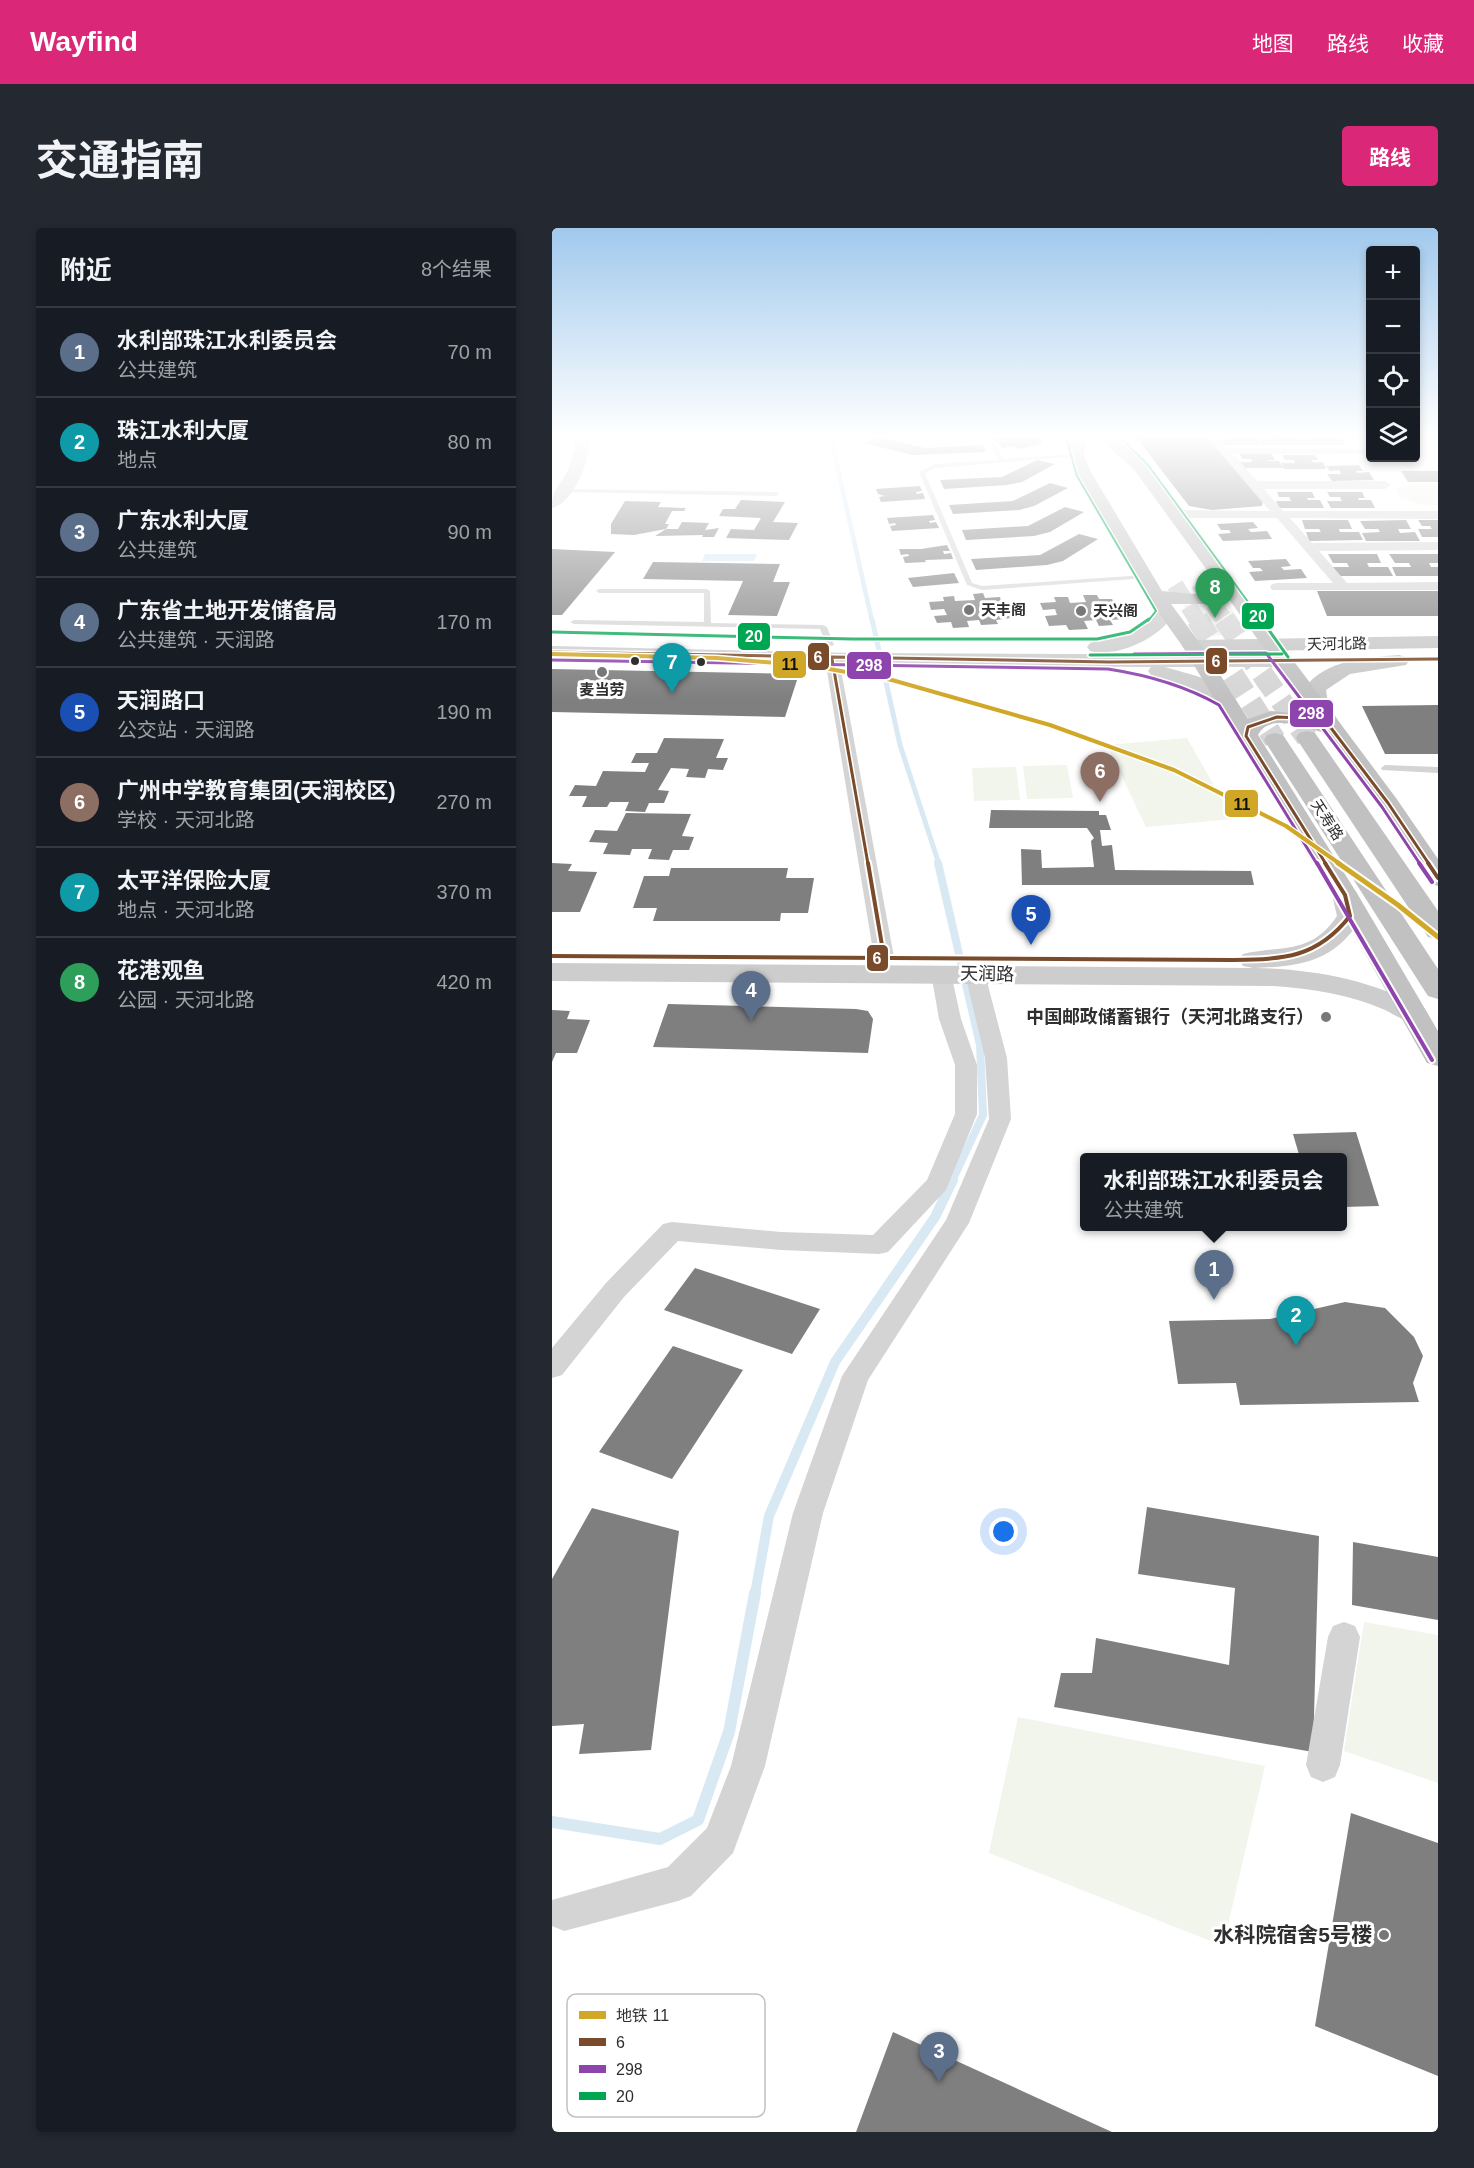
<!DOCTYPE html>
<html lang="zh">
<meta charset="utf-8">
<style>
body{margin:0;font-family:Arial,"Noto Sans SC",sans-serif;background:#242831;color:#f1f3f6}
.controls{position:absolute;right:18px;top:18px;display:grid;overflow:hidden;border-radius:6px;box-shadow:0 3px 9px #0003}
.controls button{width:54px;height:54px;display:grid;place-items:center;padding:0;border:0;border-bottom:2px solid #363941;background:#171b24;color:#f1f3f6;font:30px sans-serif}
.you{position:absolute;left:452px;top:1304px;width:21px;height:21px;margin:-15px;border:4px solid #fff;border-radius:50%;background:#1a73e8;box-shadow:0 0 0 9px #1a73e833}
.badge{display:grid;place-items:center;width:39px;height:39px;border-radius:50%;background:#db2777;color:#fff;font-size:20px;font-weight:700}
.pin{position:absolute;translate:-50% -50px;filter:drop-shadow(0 2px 3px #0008)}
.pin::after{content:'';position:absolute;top:32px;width:21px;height:18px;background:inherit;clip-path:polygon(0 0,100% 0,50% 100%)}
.popup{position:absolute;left:528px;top:925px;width:267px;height:78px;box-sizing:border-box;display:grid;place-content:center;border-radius:6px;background:#171b24;filter:drop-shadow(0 2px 4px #0005);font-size:20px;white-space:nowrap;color:#9ea1a6}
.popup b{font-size:22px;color:#f1f3f6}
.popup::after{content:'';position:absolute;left:50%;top:100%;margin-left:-12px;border:12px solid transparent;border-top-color:#171b24}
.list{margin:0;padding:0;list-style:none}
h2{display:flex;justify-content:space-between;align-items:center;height:78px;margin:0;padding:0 24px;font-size:26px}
h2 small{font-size:20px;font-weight:400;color:#9ea1a6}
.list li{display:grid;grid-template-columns:39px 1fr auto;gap:18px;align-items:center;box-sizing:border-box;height:90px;padding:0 24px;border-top:2px solid #363941}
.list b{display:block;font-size:22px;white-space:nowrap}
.list p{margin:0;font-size:20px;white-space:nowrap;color:#9ea1a6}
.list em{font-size:20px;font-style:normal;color:#9ea1a6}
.icon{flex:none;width:33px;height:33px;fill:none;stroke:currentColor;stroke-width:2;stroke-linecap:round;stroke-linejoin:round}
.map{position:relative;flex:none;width:886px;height:1904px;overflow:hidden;border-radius:6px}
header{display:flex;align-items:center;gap:36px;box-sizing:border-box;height:84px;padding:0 30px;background:#db2777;color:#fff}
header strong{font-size:28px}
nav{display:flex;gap:33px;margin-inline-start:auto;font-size:21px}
.intro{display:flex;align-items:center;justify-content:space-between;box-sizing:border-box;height:144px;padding:0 36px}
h1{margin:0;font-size:42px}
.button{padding:15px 27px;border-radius:6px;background:#db2777;color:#fff;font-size:21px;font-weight:700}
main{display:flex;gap:36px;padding:0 36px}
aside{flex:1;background:#171b24;border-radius:6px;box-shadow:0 3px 9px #0003}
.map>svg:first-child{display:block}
.green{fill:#f1f5ec}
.water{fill:#d8e9f4}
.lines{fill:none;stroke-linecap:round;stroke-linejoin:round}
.stream-far4{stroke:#d8e9f4;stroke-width:4.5}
.stream-far3{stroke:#d8e9f4;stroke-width:5}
.stream-far2{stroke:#d8e9f4;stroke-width:8}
.stream-far1{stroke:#d8e9f4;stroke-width:10}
.stream{stroke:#d8e9f4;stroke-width:12}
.building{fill:#7f7f7f}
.highway-tunnel-far1{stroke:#d5d5d5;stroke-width:17;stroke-dasharray:17 8;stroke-linecap:butt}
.highway-tunnel{stroke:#d5d5d5;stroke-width:22;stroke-dasharray:22 11;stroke-linecap:butt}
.lane{fill:#d4d4d4;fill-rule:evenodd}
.street{fill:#d4d4d4;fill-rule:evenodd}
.secondary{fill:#cdcdcd;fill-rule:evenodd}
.primary{fill:#c7c7c7;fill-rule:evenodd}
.highway{fill:#c1c1c1;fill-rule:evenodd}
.bus-1-far1-casing{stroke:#fff;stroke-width:6}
.bus-1-casing{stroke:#fff;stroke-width:8}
.bus-2-far1-casing{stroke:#fff;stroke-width:6}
.bus-2-casing{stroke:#fff;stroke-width:8}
.bus-3-far1-casing{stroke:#fff;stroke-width:4.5}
.bus-3-casing{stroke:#fff;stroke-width:6}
.bus-1-far1{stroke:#7a4b2a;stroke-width:3}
.bus-1{stroke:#7a4b2a;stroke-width:4}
.bus-2-far1{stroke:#8e44ad;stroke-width:3}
.bus-2{stroke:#8e44ad;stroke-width:4}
.bus-3-far1{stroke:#00a651;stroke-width:2}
.bus-3{stroke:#00a651;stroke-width:3}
.metro-1-far1-casing{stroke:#fff;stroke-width:7}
.metro-1-casing{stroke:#fff;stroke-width:9}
.metro-1-far1{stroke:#d1a727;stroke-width:4}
.metro-1{stroke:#d1a727;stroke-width:5}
.poi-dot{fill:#787878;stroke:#fff;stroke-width:2}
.bus-dot{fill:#2f2f2f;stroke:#fff;stroke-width:2}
.labels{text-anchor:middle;stroke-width:6;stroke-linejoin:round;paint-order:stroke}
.far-poi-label{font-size:15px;font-weight:bold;fill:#2f2f2f;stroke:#fff;text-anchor:start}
.far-street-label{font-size:15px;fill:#2f2f2f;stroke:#fff}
.street-label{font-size:18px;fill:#2f2f2f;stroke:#fff}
.poi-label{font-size:18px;font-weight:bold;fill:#2f2f2f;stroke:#fff;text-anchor:end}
.near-poi-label{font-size:21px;font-weight:bold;fill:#2f2f2f;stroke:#fff;text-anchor:end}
.key{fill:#fff;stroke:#c1c1c1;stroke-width:1.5}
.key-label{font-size:16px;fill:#2f2f2f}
.line-badge{stroke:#fff;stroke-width:2}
.badge-label{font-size:16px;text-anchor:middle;font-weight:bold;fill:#fff}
.pale-badge-label{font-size:16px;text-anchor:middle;font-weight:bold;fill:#111}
</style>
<header>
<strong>Wayfind</strong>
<nav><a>地图</a><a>路线</a><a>收藏</a></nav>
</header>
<div class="intro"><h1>交通指南</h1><a class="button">路线</a></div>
<main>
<aside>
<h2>附近<small>8个结果</small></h2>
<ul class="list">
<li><span class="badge" style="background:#5c6f8a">1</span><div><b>水利部珠江水利委员会</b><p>公共建筑</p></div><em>70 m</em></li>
<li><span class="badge" style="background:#0f9aa8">2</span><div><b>珠江水利大厦</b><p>地点</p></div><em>80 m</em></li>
<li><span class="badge" style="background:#5c6f8a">3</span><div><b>广东水利大厦</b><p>公共建筑</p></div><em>90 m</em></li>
<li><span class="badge" style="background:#5c6f8a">4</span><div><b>广东省土地开发储备局</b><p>公共建筑 · 天润路</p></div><em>170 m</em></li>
<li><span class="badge" style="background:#1a4fb4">5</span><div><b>天润路口</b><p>公交站 · 天润路</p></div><em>190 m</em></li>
<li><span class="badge" style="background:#8d6e63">6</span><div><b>广州中学教育集团(天润校区)</b><p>学校 · 天河北路</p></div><em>270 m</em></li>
<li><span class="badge" style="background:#0f9aa8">7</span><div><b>太平洋保险大厦</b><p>地点 · 天河北路</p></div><em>370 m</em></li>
<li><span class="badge" style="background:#2e9e5b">8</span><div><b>花港观鱼</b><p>公园 · 天河北路</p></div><em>420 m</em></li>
</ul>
</aside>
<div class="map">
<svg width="886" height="1904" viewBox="0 0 886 1904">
<rect width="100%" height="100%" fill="#fff"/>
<path class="green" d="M858,257H886V277H871L848,270L843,261Z
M675,372L694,404L660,408L650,406L631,377H651Z
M635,510L681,591L594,599L555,517Z
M515,537L521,570L475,571L471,538Z
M464,539L468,572L422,573L420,540Z
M812,1394L886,1407V1555L792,1523Z
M466,1489L713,1538L671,1718L437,1625Z"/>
<path class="water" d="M153,326H205L202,333H150Z"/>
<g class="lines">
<path class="stream-far4" d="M278,206L320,393"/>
<path class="stream-far3" d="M320,391L348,517L387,636"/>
<path class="stream-far2" d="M386,635L428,817L431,887L400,953"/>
<path class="stream-far1" d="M203,1366L217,1288L283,1134L383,989L401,952"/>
<path class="stream" d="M0,1594L108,1611L146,1592L177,1504L203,1365"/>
</g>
<path class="building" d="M457,206H485L491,216L465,221L464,218L450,220L446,215H451L444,214L440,210L457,208L459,210Z
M586,206L656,207L711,271L710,278L660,282L637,278L584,209Z
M669,206H700L702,209L696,210H706L709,217H669L667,211H680L679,208H670Z
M711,206H742L744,209L737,210H748L751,217H711L708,211H722L720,208H712Z
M751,206H783L784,209L778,210H789L793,217H752L749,211H763L761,208H752Z
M326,209L373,220L431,217L434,224L360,227L311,215Z
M688,226H720L723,232H716V233H727L731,240H689L686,234H700L699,231H690Z
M730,227H763L766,232H759L760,234H771L774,241H732L729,235H743L742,232H733Z
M485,232L503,236L470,254L455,257L392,261L388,252L450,249Z
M807,237L811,243H804L805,245L817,244L822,252L780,253L775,246H789L787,242L778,243L774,238Z
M849,243H886V254H856Z
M498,255L516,260L482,278L467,282L401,286L397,277L461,273Z
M368,258L370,263L364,264L365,266L371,265L373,271L329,274L327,269L333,268L326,266L324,261Z
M725,264H760L763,270H755L756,272H768L772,280H727L724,273H739L737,269H727Z
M775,264H810L813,270H806L807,272H819L823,280H779L775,273H790L788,269H778Z
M189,272L233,274L221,294L246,295L237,312L174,310L179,301L202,302L209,290L167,288L171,281H183Z
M73,273L109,274L106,279L134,280L132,283H120L113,296H117L114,301L82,307L59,306V296Z
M513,279L532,284L498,304L482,308L414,312L410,302L476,298Z
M381,287L383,292L377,293L378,295L384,294L387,300L340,303L338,298L344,297L343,295L337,296L335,290Z
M750,292H796L800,301H787L788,304H807L811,312L757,313L754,304H769L767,301H753Z
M854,292L859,301H846L848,305L863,304L868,313H814L810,305L828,304L826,301H813L808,293Z
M866,292H886V309H870L866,301H880L878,298H870Z
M130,294L157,295L153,302L167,300L162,309H150L151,307L103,308L114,301H126Z
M701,294L706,300L696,301L699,304L715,303L720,311L671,313L666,306L679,305L677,302H669L665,296Z
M527,306L546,311L511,333L495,337L424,342L419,331L488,327Z
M395,317L398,323H391L392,326L399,325L401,331L373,332L374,334L353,335L351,329L357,328L356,326L349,327L347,321H369Z
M0,321L63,324L10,387H0Z
M776,326H825L829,335H815L817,339H836L841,348H785L781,339H797L795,335H781Z
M837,326H886V335H877L879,339H886V348H844L840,339H859L857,335H843Z
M734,331L739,338L729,339L732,342L749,341L755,350L703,353L697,344L711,343L708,340H701L696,333Z
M101,334L228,336L221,354H238L225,388L176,387L191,353L91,351Z
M402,345L407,355L361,359L356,350Z
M765,363H886V388H775Z
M431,365L433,370L448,369L450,375L439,376L442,383L456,382L459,390L444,392L446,396L429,397L427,392L415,393L417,399L401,400L399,394L385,395L382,388L395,387L392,381L379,382L377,374L392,373L391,369L402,368L403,373L423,372L421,366Z
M531,367H545L547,371H560L563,377H552L556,386L571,385L574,391L558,392L561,397L547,398L544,392L532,393L536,401L517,402L514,397L497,398L493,388L505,387L503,381L491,382L488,375L504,374L502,369H516L518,375L534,374Z
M0,441L247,446L233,489L0,484Z
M886,477V526H833L810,478Z
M112,510L172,511L164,530H176L171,542L156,541L153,550L134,549L137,541L119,540L106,562L117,563L112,575H97L93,584L73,583L77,574H58L55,579H30L35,568H17L23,557L44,558L51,543L93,544L97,535H79L84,525H105Z
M439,582L547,583V587H554L559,602H548L550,618L560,617L563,642L699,643L702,657H470L469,621L489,622L490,640L542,639L539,613L542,610L535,600H437Z
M74,585L139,586L130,608L142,609L137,622H121L117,632L96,631L100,621H80L78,627L51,626L56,615L37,614L43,602L65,603Z
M0,635L20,636L16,643L45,644L28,684H0Z
M119,640H236L234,650H262L256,685H229L228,693H101L105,680H81L92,648H117Z
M116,776L304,781L316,783L321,791L316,825L101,819Z
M0,782L18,783L15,791L38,792L25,825H4L0,834Z
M804,904L827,978L791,979V930H748L741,906Z
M143,1040L268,1081L240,1126L112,1082Z
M793,1074L833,1080L862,1109L871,1128L861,1155L867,1174L688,1177L684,1155L626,1156L617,1093L718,1091Z
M121,1118L191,1142L120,1251L47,1224Z
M595,1279L767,1308L761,1524L502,1479L509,1445H540L544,1410L677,1437L683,1360L586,1346Z
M40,1280L127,1303L99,1522L27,1526L32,1496L0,1498V1351Z
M801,1314L886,1329V1392L800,1377Z
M799,1585L886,1615V1848L763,1798Z
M341,1804L560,1904H304Z"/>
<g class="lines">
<path class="highway-tunnel-far1" d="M647,355L673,393
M623,357L646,393"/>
<path class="highway-tunnel" d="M645,391L723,512
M672,391L755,510"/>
<path class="lane" d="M433,206H437L452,231L524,226L527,228L384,240L373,245L420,355L430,358L593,347L595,348V350L430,362L415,357L367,244L383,236L447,232Z
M11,261L224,264L227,266L224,268L13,264Z
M155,361L158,363L159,395L271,397L275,399L282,417L275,419L268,401L22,396L18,394L22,392L152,394V365H47L44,363L47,361Z
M833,537L886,539V545L830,542L829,540Z"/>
<path class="street" d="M652,206H663L675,220L815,221V225L811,226H681L705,253H833L839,257L833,261H712L731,283H886V291L738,290L760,315L886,314V322L767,323L795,355L886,354V362H720L718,359L720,356L725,355H781L725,290H622L616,286L622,282L718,283Z
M280,427L287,431L342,729L339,733H325L322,729L273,431Z
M389,739L396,741L399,745L409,791L425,837V886L394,962L336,1024L327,1026L229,1022L126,1013L72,1069L10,1147L0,1150V1120L54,1055L111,996L120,994L229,1004L321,1007L375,952L403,886V837L387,791L379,745L382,741Z
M423,740L430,742L433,746L455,830L459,891L417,995L316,1152L271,1285L213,1538L181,1625L139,1668L126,1673L12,1703L0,1698V1672L116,1639L155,1600L179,1538L241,1285L290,1148L394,992L437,891L433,830L413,746L416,742Z
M792,1394L803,1398L808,1409L788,1537L783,1549L771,1554L759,1549L754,1537L776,1409L781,1398Z"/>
<path class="secondary" d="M24,206H38C39,228 24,274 0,280C0,260 6,261 15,244C21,232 23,219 24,206Z
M612,375L619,377L622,387C606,410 567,430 538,423L535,419L538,415C560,409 583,408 600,390C603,385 602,382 605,377Z
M0,418L301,425L730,427L737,429L740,433L737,437L730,439H613C635,446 669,451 683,471L680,476L672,477L664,476L646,463L599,447L596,443L599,439L301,437L0,430Z
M793,659L802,661L806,667L811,688C783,733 753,738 703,740C762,741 819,752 872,780L876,786L872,792C856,797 847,789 833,782C797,766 761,761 722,758L0,753V735L701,740L691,738L687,732L691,726C730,717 759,727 785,688L780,667L784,661Z"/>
<path class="primary" d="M886,408V420L640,424L633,422L630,418L633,414L640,412Z
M847,427L854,429L857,433L854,437L798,446L774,462L776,475L790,500L787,505L779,507L771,505L754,475L752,461C773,431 814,430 847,427Z"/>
<path class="highway" d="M559,207L581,222L596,238L844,570L886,631V658L877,655L826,577L773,505C755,500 717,484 706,507L806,667L886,803V838L875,835L871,828L780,667L631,419L594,367L523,244L516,228L517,213L525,208L533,213L532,228L539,244L610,363L642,366L668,360L584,244C574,233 561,224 551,212ZM676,370L760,487L719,483L696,491L650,418L619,376H651Z
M755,503L763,505L886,683V711L876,709L744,510L747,505Z
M723,505L731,507L886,741V771L876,768L712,512L715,507Z"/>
<defs>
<path id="bus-1-far1" d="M0,424L557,434L886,431
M280,431L316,636
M774,636L694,508L696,499L725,489L749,490L779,500L836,575L877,636"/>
<path id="bus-1" d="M316,635L332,729
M876,635L886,650
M0,728L680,732C731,731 764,731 798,688L793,667L773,635"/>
<path id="bus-2-far1" d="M582,426L714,425L830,579L868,636
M0,432L556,441C595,447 632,457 667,477L765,636"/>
<path id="bus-2" d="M765,635L880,832
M867,635L880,654"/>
<path id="bus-3-far1" d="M565,206L596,237L710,393
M514,210L525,248L604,383L596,393"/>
<path id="bus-3" d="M709,391L736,429
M0,404L301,411H545L578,404L597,391
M538,427L730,426"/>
</defs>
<use href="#bus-1-far1" class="bus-1-far1-casing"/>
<use href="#bus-1" class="bus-1-casing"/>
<use href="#bus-2-far1" class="bus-2-far1-casing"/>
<use href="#bus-2" class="bus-2-casing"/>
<use href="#bus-3-far1" class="bus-3-far1-casing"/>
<use href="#bus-3" class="bus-3-casing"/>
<use href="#bus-1-far1" class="bus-1-far1"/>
<use href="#bus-1" class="bus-1"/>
<use href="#bus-2-far1" class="bus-2-far1"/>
<use href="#bus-2" class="bus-2"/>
<use href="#bus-3-far1" class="bus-3-far1"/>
<use href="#bus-3" class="bus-3"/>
<defs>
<path id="metro-1-far1" d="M0,426L165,430L260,438L340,452L498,497L622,542L734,598L788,636"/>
<path id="metro-1" d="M786,635L846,677L886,709"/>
</defs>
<use href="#metro-1-far1" class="metro-1-far1-casing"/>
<use href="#metro-1" class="metro-1-casing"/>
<use href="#metro-1-far1" class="metro-1-far1"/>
<use href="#metro-1" class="metro-1"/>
</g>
<linearGradient id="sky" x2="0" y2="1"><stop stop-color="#a1c9ed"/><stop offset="0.44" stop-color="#fff"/><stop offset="1" stop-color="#fff" stop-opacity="0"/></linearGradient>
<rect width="886" height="472" fill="url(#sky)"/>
<g class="poi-dot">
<circle cx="417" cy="382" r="6"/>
<circle cx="529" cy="383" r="6"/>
<circle cx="50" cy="444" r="6"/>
<circle cx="774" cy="789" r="6"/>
<circle cx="832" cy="1707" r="6"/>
</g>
<g class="bus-dot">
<circle cx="83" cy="433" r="5"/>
<circle cx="149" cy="434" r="5"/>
</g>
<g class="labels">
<g class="far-poi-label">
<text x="429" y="387">天丰阁</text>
<text x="541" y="388">天兴阁</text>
<text x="50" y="467" text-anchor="middle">麦当劳</text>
</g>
<g class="far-street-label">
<text transform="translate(785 416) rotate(-1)" y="5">天河北路</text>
<text transform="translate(775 592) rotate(57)" y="5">天寿路</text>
</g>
<g class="street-label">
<text transform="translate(435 746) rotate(1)" y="6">天润路</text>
</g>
<g class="poi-label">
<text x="762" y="795">中国邮政储蓄银行（天河北路支行）</text>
</g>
<g class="near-poi-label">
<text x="820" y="1714">水科院宿舍5号楼</text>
</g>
</g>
<rect x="15" y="1766" width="198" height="123" rx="9" class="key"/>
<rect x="27" y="1783" width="27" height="8" fill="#d1a727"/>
<rect x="27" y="1810" width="27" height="8" fill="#7a4b2a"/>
<rect x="27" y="1837" width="27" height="8" fill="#8e44ad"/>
<rect x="27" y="1864" width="27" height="8" fill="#00a651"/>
<g class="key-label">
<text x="64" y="1793">地铁 11</text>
<text x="64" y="1820">6</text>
<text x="64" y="1847">298</text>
<text x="64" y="1874">20</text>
</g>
<g class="line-badge">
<rect x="689" y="374" width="34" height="28" rx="6" fill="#00a651"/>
<rect x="185" y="394" width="34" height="29" rx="6" fill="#00a651"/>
<rect x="255" y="414" width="23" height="29" rx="6" fill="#7a4b2a"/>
<rect x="653" y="419" width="23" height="28" rx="6" fill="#7a4b2a"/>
<rect x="220" y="422" width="35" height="29" rx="6" fill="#d1a727"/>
<rect x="294" y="423" width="46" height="29" rx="6" fill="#8e44ad"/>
<rect x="737" y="471" width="45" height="29" rx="6" fill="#8e44ad"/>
<rect x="672" y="561" width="35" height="29" rx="6" fill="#d1a727"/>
<rect x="314" y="716" width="23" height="28" rx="6" fill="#7a4b2a"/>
</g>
<g class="badge-label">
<text x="706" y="394">20</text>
<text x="202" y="414">20</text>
<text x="266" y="435">6</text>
<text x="664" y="439">6</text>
<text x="317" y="443">298</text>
<text x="759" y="491">298</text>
<text x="325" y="736">6</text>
</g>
<g class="pale-badge-label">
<text x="238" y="442">11</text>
<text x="690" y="582">11</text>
</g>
</svg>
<div class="controls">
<button>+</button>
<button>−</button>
<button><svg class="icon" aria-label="locate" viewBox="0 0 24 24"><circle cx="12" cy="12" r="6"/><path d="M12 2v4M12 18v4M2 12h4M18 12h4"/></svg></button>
<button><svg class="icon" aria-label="layers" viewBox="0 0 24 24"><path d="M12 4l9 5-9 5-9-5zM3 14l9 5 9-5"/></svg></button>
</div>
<div class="you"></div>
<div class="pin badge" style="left:662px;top:1072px;background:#5c6f8a">1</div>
<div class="popup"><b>水利部珠江水利委员会</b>公共建筑</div>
<div class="pin badge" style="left:744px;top:1118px;background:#0f9aa8">2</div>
<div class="pin badge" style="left:387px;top:1854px;background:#5c6f8a">3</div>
<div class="pin badge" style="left:199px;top:793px;background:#5c6f8a">4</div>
<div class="pin badge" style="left:479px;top:717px;background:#1a4fb4">5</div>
<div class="pin badge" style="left:548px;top:574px;background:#8d6e63">6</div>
<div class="pin badge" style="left:120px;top:465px;background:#0f9aa8">7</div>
<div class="pin badge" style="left:663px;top:390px;background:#2e9e5b">8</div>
</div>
</main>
